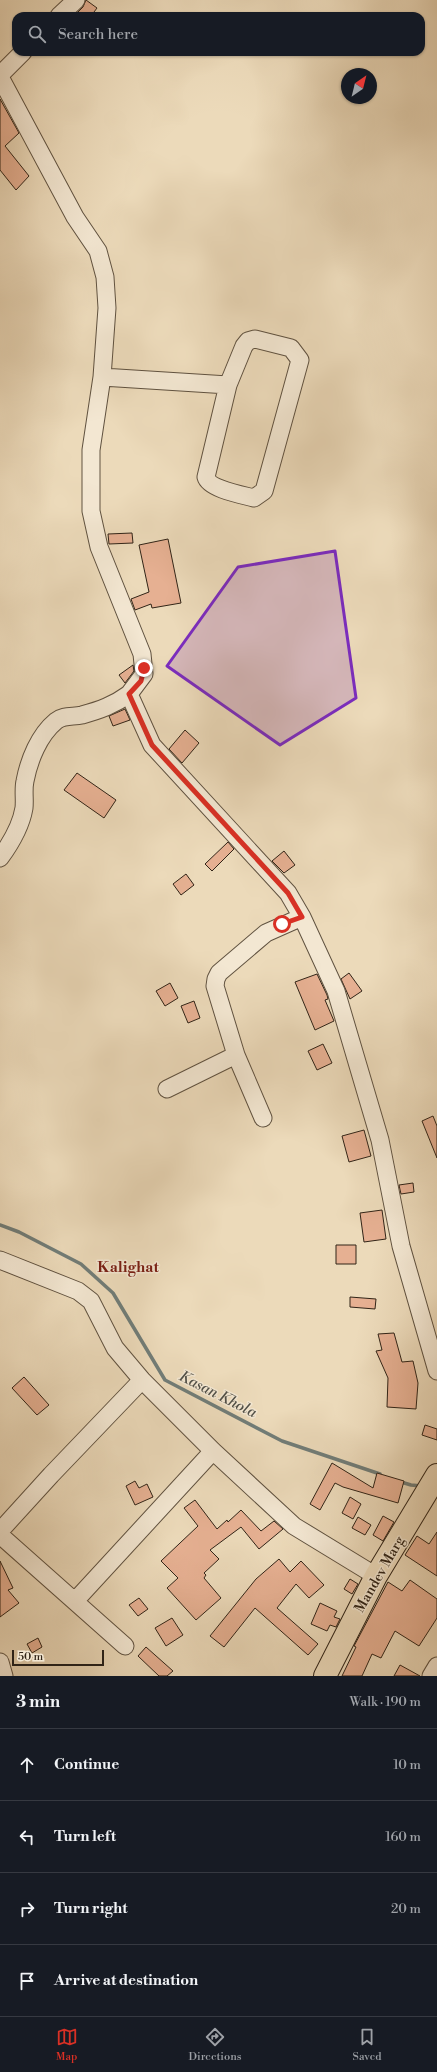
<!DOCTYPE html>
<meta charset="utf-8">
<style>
body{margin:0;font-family:"Libre Bodoni",serif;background:#242831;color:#f1f3f6}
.compass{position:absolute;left:341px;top:68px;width:36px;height:36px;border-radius:50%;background:#171b24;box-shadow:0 1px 3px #0004;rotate:35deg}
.scale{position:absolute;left:12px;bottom:10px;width:92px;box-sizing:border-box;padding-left:4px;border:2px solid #312417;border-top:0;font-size:11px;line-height:14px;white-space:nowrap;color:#312417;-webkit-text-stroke:3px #f3e7d2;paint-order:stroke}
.stop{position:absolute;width:12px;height:12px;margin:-9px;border:3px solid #d93025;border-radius:50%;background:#fff}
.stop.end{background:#d93025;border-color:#fff;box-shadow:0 1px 4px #0008}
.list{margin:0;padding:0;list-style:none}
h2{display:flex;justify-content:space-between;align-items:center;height:52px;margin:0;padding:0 16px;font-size:17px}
h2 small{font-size:13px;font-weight:400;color:#9ea1a6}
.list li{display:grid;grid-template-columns:26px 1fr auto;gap:12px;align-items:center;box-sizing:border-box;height:72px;padding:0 16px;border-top:1px solid #363941}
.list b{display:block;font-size:15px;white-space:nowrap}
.list em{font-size:13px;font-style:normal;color:#9ea1a6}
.icon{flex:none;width:22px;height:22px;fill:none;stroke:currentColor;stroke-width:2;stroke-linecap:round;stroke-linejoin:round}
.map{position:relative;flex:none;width:437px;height:1676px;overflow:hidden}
.search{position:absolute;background:#171b24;box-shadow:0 1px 3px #0004;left:12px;right:12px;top:12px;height:44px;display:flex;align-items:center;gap:10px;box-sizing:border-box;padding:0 14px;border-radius:12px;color:#9ea1a6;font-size:15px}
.sheet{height:340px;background:#171b24}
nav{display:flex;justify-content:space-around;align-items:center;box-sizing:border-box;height:56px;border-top:1px solid #363941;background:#171b24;font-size:11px;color:#9ea1a6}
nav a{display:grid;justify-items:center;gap:2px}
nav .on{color:#d93025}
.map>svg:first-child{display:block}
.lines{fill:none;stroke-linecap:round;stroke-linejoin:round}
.stream{stroke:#717d78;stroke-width:3.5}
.building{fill:#e6b092;stroke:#312417}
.minor-casing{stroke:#605240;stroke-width:19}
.major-casing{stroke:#312417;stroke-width:24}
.minor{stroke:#f3e7d2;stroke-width:17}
.major{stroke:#ecdaba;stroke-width:22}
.route{stroke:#d93025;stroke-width:5}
.marked{fill:#7b2cbf;fill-opacity:0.2;stroke:#7b2cbf;stroke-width:3;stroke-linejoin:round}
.labels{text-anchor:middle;stroke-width:3;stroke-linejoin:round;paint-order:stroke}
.street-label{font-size:14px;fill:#312417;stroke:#f3e7d2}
.neighbourhood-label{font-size:15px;font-weight:bold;fill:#7a1f14;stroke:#f3e7d2}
.water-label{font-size:15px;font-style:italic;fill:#515048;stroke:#f3e7d2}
</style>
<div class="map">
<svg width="437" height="1676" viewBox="0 0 437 1676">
<rect width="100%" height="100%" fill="#ecdaba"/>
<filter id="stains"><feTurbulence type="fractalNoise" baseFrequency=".005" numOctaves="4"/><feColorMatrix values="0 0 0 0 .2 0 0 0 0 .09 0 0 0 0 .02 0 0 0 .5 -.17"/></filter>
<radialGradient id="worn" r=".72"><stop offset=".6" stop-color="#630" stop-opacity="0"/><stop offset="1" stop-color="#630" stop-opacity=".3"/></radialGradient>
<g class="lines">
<path class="stream" d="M0,1225L19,1232L81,1264L113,1293L165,1380L282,1441L380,1474
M401,1482L411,1485L422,1486"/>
</g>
<path class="building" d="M86,0L97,8L91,16H74L83,7Z
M0,99L19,133L5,146L29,176L16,190L0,170Z
M132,533L133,543L109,544L108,534Z
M168,539L181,603L152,608L151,604L135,610L131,599L149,592L139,545Z
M133,665L134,671L125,683L119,675Z
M125,709L130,720L113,726L109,716Z
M185,730L199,743L182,763L169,749Z
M77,773L116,800L104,818L64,790Z
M228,842L234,849L212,871L205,864Z
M284,851L295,865L284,873L272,861Z
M186,874L194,885L181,895L173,884Z
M349,973L362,991L350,999L341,979Z
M317,974L327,995L328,999L325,1000L334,1021L315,1030L295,982Z
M170,983L178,998L165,1006L156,991Z
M194,1001L200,1018L188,1023L181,1006Z
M323,1044L332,1063L317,1070L308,1051Z
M433,1116L437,1126V1158L422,1121Z
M364,1130L371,1156L349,1162L342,1136Z
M413,1183L414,1192L401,1194L399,1185Z
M382,1210L386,1239L364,1242L360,1213Z
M336,1245H356V1264H336Z
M350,1297L376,1299L375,1309L350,1307Z
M394,1333L402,1362L413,1361L418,1383L416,1409L387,1407L388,1378L376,1351L382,1350L378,1334Z
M24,1377L49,1405L37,1415L12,1388Z
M425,1425L437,1429V1440L422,1435Z
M332,1463L373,1488L377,1473L404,1481L398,1503L343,1487L335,1483L320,1510L310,1504Z
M135,1481L139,1488L147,1484L153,1497L135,1505L126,1486Z
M350,1497L361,1504L353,1519L342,1513Z
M195,1500L217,1529L227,1520L228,1522L241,1510L261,1531L274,1521L283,1529L259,1549L241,1527L210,1550L219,1559L204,1573L206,1575L204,1578L221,1598L196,1620L167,1588L178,1578L161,1561L198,1526L184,1508Z
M383,1516L394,1522L383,1541L373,1535Z
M358,1517L371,1525L365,1535L352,1528Z
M437,1532V1576L405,1555L417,1536L429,1544Z
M279,1559L290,1572L301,1561L324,1585L309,1598L296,1584L277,1608L318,1644L308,1655L255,1608L224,1647L210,1636L256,1579Z
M0,1561L13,1588L8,1590L19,1603L0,1617Z
M350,1579L358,1584L352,1594L344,1589Z
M410,1580L437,1599V1618L419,1646L395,1631L381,1658L372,1654L362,1676H342L356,1647L354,1646L388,1582L402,1591Z
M139,1598L148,1609L138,1616L129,1605Z
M320,1603L337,1611L334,1617L340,1619L336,1627L330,1625L327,1631L311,1624Z
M172,1618L183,1635L166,1646L155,1628Z
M38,1638L42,1647L32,1653L27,1644Z
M146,1647L173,1671L167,1676H159L138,1656Z
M400,1665L420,1676H394Z"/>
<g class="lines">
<defs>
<path id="minor" d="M59,16L76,0
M0,75L23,52
M0,77L75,217L98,251L105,277L107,308L102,377L91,450V511L99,547L142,654L144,674L129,694L152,745L288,893L302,917L336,991L380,1140L401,1246L437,1371
M255,339L291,348L300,360L264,491L254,498C243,495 209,489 206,477L228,385L244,346L248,341Z
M102,377L228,385
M0,858C11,843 21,826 24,808C25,799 23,790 25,781C29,760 39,735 56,721C63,715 73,717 82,715C100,710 114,705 129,694
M167,1089L236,1055
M263,1118L236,1055L215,986L216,979L219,973L266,933L302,917
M0,1260L78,1291L91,1301L115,1348L142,1380L213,1451L294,1526L376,1576
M0,1531L51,1475L142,1380
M0,1535L125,1646
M75,1601L213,1451
M0,1662L4,1676
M431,1676L437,1666"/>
<path id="major" d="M325,1676L376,1576L437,1475"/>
</defs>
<use href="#minor" class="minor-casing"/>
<use href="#major" class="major-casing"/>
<use href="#minor" class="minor"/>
<use href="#major" class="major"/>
</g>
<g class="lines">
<path class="route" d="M144,668L141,681L129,694L152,745L288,893L302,917L282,924"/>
</g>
<path class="marked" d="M335,551L356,698L280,745L167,666L238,567Z"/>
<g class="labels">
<g class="street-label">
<text transform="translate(379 1574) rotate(-60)" y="5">Mandev Marg</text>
</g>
<g class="neighbourhood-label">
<text x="128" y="1272">Kalighat</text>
</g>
<g class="water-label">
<text transform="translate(218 1394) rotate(27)" y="5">Kasan Khola</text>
</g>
</g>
<rect width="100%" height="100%" filter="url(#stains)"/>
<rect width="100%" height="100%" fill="url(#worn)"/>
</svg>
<svg class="compass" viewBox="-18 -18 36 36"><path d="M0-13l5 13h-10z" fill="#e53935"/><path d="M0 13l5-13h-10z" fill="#9ea1a6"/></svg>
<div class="scale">50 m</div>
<div class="stop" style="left:282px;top:924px"></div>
<div class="stop end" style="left:144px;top:668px"></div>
<div class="search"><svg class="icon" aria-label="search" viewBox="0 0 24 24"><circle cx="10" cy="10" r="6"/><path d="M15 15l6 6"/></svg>Search here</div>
</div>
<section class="sheet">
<h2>3 min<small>Walk · 190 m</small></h2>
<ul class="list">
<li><svg class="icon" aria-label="ahead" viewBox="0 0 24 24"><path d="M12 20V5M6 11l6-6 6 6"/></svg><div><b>Continue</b></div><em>10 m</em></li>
<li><svg class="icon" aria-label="left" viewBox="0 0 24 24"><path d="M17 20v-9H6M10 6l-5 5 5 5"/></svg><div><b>Turn left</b></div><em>160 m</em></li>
<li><svg class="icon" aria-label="right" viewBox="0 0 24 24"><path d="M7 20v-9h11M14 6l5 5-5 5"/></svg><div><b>Turn right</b></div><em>20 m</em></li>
<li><svg class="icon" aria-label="arrive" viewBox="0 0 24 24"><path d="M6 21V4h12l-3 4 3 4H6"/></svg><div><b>Arrive at destination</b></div></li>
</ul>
</section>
<nav>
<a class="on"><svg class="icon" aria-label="map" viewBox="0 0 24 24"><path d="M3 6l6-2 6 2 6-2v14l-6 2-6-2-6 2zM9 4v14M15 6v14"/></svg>Map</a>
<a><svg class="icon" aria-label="directions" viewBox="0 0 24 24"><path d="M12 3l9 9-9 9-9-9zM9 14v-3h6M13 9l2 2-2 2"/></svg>Directions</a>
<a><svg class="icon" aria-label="saved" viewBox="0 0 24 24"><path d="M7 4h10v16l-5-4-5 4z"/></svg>Saved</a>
</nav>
